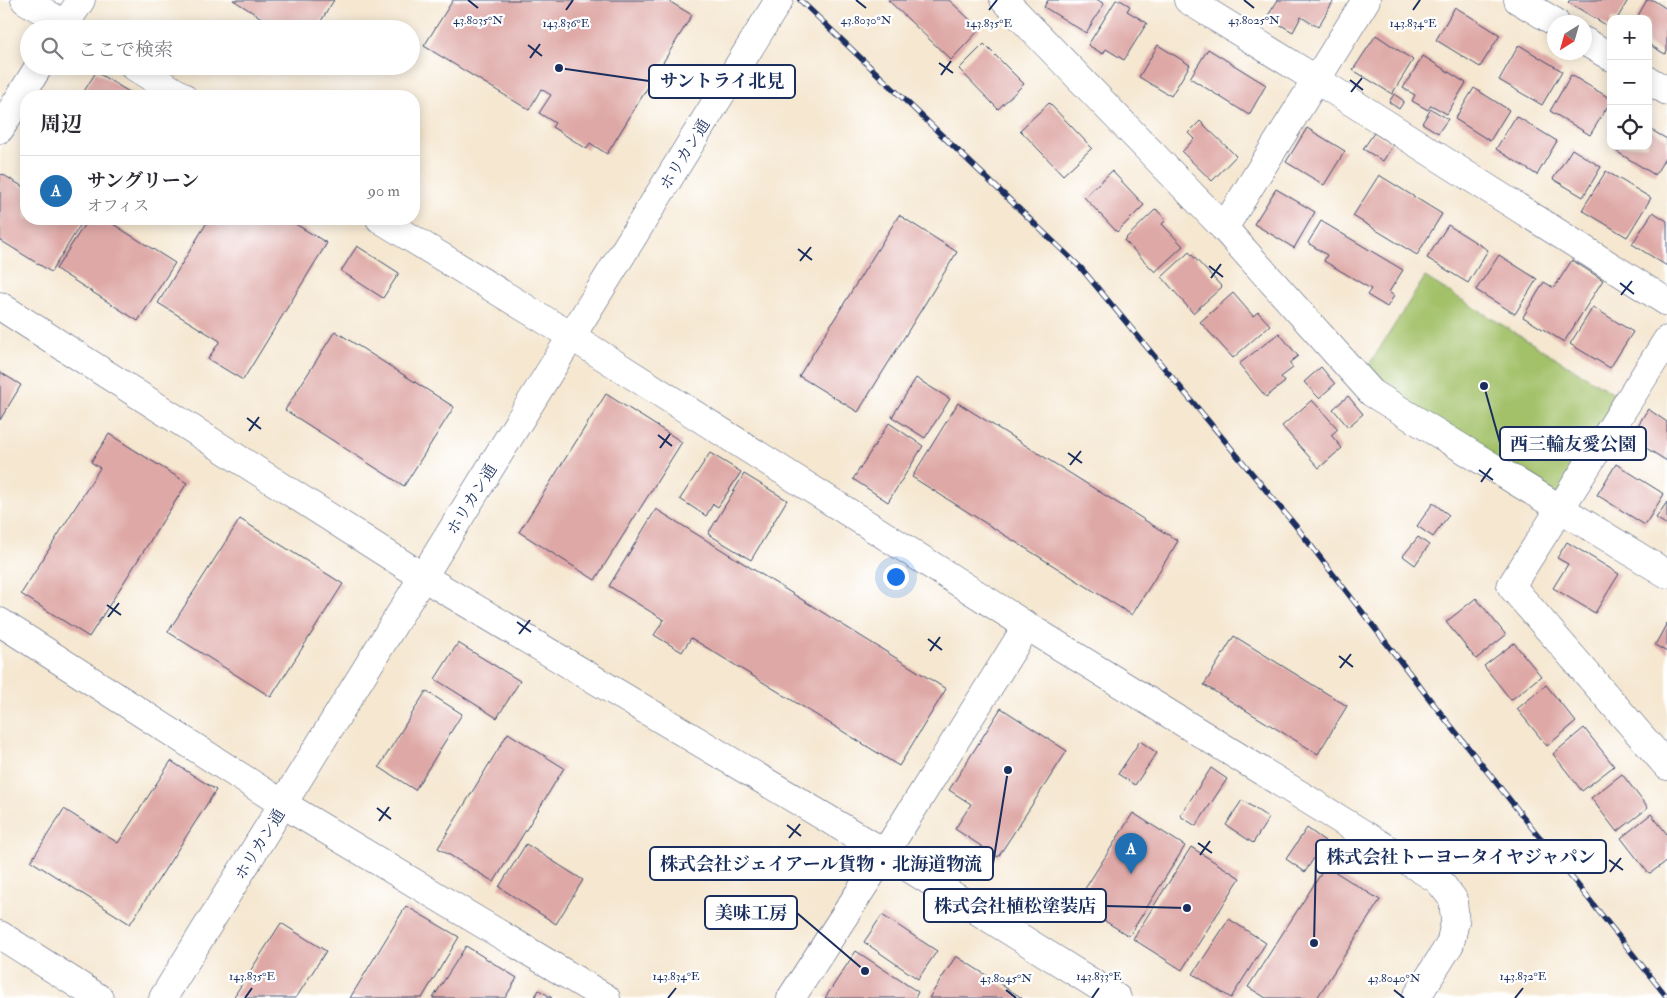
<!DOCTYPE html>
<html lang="ja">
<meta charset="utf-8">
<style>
body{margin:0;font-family:"IM FELL Double Pica","Noto Serif JP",serif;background:#f7f7f7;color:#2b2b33}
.controls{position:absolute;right:15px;top:15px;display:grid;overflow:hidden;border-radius:10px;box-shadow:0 2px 12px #0003}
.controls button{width:45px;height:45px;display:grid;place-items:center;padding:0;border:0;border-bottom:1px solid #e1e1e2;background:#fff;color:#2b2b33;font:25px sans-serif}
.compass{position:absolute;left:1547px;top:15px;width:45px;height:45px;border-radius:50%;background:#fff;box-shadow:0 2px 12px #0003;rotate:217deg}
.you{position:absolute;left:895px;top:576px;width:18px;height:18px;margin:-12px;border:4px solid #fff;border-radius:50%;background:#1a73e8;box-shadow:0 0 0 8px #1a73e833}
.badge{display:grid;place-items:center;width:32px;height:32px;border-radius:50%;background:#1f6fb2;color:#fff;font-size:16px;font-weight:700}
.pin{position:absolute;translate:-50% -41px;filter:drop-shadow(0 1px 2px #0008)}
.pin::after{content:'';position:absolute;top:26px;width:18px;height:15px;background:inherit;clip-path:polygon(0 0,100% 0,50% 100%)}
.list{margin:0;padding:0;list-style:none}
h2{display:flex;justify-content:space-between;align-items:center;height:65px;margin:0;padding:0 20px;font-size:21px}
h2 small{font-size:16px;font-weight:400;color:#7c7c81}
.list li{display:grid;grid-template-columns:32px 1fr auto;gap:15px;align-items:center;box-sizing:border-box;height:70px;padding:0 20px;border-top:1px solid #e1e1e2}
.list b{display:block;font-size:19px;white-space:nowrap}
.list p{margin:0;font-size:16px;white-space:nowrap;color:#7c7c81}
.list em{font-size:16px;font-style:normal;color:#7c7c81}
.icon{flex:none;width:28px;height:28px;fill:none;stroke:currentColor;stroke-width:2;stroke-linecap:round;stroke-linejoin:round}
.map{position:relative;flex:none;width:1667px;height:998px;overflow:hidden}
.search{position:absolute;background:#fff;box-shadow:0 2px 12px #0003;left:20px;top:20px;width:400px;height:55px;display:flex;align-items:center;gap:12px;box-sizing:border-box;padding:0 18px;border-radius:28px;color:#7c7c81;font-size:19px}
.panel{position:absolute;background:#fff;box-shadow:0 2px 12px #0003;left:20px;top:90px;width:400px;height:135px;border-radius:20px}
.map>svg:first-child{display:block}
.green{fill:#a3c169;stroke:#5f7864}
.building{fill:#dea8a6}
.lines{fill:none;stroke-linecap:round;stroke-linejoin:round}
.minor-casing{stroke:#3c4b6f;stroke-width:29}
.tertiary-casing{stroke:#3c4b6f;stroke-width:29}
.minor{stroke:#fff;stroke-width:28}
.tertiary{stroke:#fff;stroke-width:28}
.rail-casing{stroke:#1b2f5e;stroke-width:5.5}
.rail{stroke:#fff;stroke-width:4;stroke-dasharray:11;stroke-linecap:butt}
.ticks{fill:none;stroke:#1b2f5e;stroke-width:2}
.labels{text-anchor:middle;stroke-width:4.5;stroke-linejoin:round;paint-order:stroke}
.street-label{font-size:16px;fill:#1b2f5e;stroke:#fff}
.ticks-label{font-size:12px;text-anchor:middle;fill:#1b2f5e;stroke:#fff;stroke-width:4.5;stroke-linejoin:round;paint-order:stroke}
.leader{fill:none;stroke:#1b2f5e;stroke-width:2}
.callout-dot{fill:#1b2f5e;stroke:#fff;stroke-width:2}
.callout{fill:#fff;stroke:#1b2f5e;stroke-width:2}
.callout-label{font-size:18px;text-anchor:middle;font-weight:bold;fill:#1b2f5e}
</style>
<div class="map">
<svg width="1667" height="998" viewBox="0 0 1667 998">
<rect width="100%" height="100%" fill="#fff"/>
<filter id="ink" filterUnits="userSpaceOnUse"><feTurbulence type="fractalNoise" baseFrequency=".02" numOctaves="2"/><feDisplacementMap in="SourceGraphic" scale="10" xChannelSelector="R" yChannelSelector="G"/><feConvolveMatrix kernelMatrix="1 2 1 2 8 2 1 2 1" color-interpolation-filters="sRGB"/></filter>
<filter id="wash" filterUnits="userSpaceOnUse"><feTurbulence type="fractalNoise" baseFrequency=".0096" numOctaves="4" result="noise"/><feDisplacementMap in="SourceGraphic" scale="20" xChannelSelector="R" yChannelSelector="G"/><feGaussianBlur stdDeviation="1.12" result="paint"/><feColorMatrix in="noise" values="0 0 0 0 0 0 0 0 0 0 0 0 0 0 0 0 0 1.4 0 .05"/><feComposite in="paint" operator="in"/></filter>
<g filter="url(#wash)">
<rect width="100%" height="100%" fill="#f5e7d0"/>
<path class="green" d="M1425,277L1627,402L1560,507L1360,379Z"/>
<g id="blocks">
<path class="building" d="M233,0H334L316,29H279Z
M453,0H667L692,15L607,154L590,143L587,149L552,127L555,123L539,113L551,95L541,89L529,110L424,46Z
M888,0H949L980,29L951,60Z
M1048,0H1098L1104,4L1086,33L1044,7Z
M1116,0H1120L1130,6L1127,11L1147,23L1124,60L1106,49L1103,54L1088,45Z
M1278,0H1334L1318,27L1301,17L1293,32L1267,17Z
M1570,0H1628L1617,19H1611V28L1568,2Z
M1647,0H1653L1667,9V51L1665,54L1648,44V19H1636Z
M1455,7L1500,35L1480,67L1436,40Z
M1376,35L1413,60L1392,94L1353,70Z
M984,44L1024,84L998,109L959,69Z
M1158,45L1190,65L1171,96L1139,77Z
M1519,45L1562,71L1542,105L1499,80Z
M1208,49L1266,85L1249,115L1190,78Z
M1423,56L1466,83L1447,114L1431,105L1428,110L1412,101L1415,95L1403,88Z
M96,72L136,96H81Z
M1571,75L1611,99V101L1590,135L1550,111Z
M1474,88L1509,110L1490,141L1455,119Z
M1394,94L1404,101L1399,109L1389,102Z
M1049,103L1092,148L1063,175L1020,130Z
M1431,109L1448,119L1438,133L1422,123Z
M1516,116L1557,141L1537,175L1496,149Z
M1200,121L1236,156L1212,181L1182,152L1194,139L1188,133Z
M1307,128L1345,151L1324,185L1286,162Z
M1648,128L1667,139V155L1655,175L1614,150L1616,146H1648Z
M1374,133L1393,145L1383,161L1363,149Z
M1572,149L1601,167L1583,197L1553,179Z
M1112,171L1144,205L1117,232L1084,197Z
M1606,171L1651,198L1627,237L1582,210Z
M2,174L25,188L26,186V219H84L51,272L0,240V176Z
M1379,175L1442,214L1417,255L1353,216Z
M1276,189L1315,212L1294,248L1254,224Z
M1156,209L1166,220L1162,224L1183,246L1155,272L1124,240Z
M1653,212L1667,221V266L1632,244Z
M899,215L957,252L858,412L799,376Z
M88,219H105L175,263L138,321L56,269Z
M209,219H287L327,243L243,380L208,359L220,341L158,303Z
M1321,221L1403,270L1389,292L1394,296L1387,307L1367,295L1371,289L1324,261L1327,255L1308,243Z
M1448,225L1488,250L1468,283L1427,258Z
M357,246L399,273L383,298L341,271Z
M1189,252L1222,287L1193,313L1162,277Z
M1499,255L1537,279L1515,314L1476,290Z
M1572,260L1603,280L1564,342L1523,317L1544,282L1554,288Z
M1233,293L1253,316L1258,312L1270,325L1233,358L1200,322Z
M1593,307L1633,332L1610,368L1570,344Z
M335,331L454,407L404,486L285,410Z
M1279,333L1298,356L1289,363L1293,368L1281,377L1285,382L1266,397L1239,364Z
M1321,367L1335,384L1319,398L1304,382Z
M0,372L21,385L0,420Z
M916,378L950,399L925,438L892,417Z
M606,394L682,442L595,580L519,532Z
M1348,396L1363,414L1348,427L1333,409Z
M1312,400L1338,429L1331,435L1342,448L1319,468L1282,426Z
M958,403L1178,541L1132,615L912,477Z
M1648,409L1667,422V461L1630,438Z
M889,423L923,446L888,502L853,479Z
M109,434L187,483L89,637L21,594L100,468L91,462Z
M710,453L741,472L718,507L713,504L706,516L680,499Z
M1616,464L1664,494L1645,525L1597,495Z
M744,474L787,500L751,560L708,534Z
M1667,502V525L1656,518Z
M1433,503L1449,515L1433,537L1417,526Z
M656,509L946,689L899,766L691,638L682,652L654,635L664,620L609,586Z
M240,519L343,584L271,697L168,632Z
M1418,537L1429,545L1415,565L1403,556Z
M1567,542L1619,574L1595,613L1553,588L1568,564L1557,558Z
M1476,598L1506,635L1476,659L1446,622Z
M1667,623V652L1655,645Z
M1234,636L1347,706L1318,754L1204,685Z
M458,643L520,681L497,718L435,679Z
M1514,643L1541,676L1511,700L1484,666Z
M1546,685L1576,722L1547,746L1517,709Z
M426,691L462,714L415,790L379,767Z
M1001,708L1067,751L998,857L955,829L971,804L949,790Z
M1584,728L1614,766L1582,791L1553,754Z
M508,733L564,768L494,882L438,848Z
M1140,741L1157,753L1135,785L1118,774Z
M171,761L216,790L130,924L31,861L64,809L118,843Z
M1211,768L1227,779L1196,826L1180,816Z
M1622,774L1648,808L1617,832L1591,798Z
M1242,800L1269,818L1253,843L1226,825Z
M1133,813L1185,846L1129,936L1076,903Z
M1651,814L1667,834V861L1649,874L1621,838Z
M1307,828L1325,841L1305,872L1286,859Z
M526,844L583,880L556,924L499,887Z
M1191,847L1240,878L1182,970L1133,939Z
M1326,866L1380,900L1317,998H1266L1248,987Z
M406,906L459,937L422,998H350Z
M882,915L937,951L918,979L864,942Z
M1229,919L1266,943L1231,998L1193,974Z
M281,923L326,951L296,998H233Z
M466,946L517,978L505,998H433Z
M856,951L918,992L915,998H825Z
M956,956L1022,998H929Z
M539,990L552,998H534Z"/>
</g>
</g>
<g filter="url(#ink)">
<use href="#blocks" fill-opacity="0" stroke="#3c4b6f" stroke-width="1"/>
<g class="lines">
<defs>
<path id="minor" d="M25,0L72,29
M1004,0L1224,228L1372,393L1667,574
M1188,0L1317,80L1667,302
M1518,0L1555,22
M62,29L81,0
M1584,41L1611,57
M133,66L182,96
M1648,80L1667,91
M0,129L39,66
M380,219L571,336L1027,626L1438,880L1453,899L1455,922L1450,944L1416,998
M1224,228L1366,0
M0,306L423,577L885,853L1117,998
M1667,340L1511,586L1667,766
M0,622L283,804L606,998
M0,935L99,998
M791,998L885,853L1027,626"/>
<path id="tertiary" d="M163,998L779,0"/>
</defs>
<use href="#minor" class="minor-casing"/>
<use href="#tertiary" class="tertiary-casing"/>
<use href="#minor" class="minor"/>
<use href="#tertiary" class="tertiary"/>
<defs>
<path id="rail" d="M800,0L1081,268L1295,525L1435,706L1667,997"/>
</defs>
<use href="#rail" class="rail-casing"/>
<use href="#rail" class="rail"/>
</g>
</g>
<path class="ticks" d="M468,0L478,8M856,0L866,8M1244,0L1254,8M566,10L573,0M989,10L997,0M1413,10L1420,0M528,45L542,56M530,58L540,44M939,63L953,73M941,75L951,61M1350,80L1363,90M1351,92L1362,78M798,249L812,260M800,261L811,247M1209,266L1223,277M1211,278L1221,264M1620,283L1634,294M1621,295L1632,281M247,418L261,429M249,431L259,417M658,435L672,446M660,448L670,434M1068,453L1082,463M1070,465L1081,451M1479,470L1493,480M1481,482L1491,468M107,605L121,615M108,617L119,603M517,622L531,632M519,634L530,620M928,639L942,650M930,651L940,637M1339,656L1353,667M1340,668L1351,654M377,808L391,819M379,821L389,807M787,825L801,836M789,838L800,824M1198,843L1212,853M1200,855L1210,841M1609,860L1623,870M1610,872L1621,858M1006,990L1016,998M1394,990L1404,998M245,998L252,988M668,998L676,988M1092,998L1099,988M1515,998L1523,988"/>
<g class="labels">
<g class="street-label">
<text transform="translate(684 154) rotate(-58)" y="6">ホリカン通</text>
<text transform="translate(471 499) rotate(-58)" y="6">ホリカン通</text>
<text transform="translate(259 844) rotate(-58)" y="6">ホリカン通</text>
</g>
</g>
<g class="ticks-label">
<text x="478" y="24">43.8035°N</text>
<text x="866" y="24">43.8030°N</text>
<text x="1254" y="24">43.8025°N</text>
<text x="566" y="27">143.836°E</text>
<text x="989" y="27">143.835°E</text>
<text x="1413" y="27">143.834°E</text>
<text x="252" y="980">143.835°E</text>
<text x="676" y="980">143.834°E</text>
<text x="1099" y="980">143.833°E</text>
<text x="1523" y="980">143.832°E</text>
<text x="1006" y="982">43.8045°N</text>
<text x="1394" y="982">43.8040°N</text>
</g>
<path class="leader" d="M559 68L649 81M1484 386L1500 443M1314 943L1316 856M1008 770L993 864M1187 908L1106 906M865 971L797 913"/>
<g class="callout-dot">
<circle cx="559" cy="68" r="5"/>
<circle cx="1484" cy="386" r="5"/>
<circle cx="1314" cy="943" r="5"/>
<circle cx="1008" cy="770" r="5"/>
<circle cx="1187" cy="908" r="5"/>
<circle cx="865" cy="971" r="5"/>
</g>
<g class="callout">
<rect x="649" y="65" width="146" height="33" rx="5"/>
<rect x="1500" y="427" width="146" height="33" rx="5"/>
<rect x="1316" y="840" width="290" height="33" rx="5"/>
<rect x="650" y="847" width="343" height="33" rx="5"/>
<rect x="924" y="889" width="182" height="33" rx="5"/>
<rect x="705" y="896" width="92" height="33" rx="5"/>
</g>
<g class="callout-label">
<text x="722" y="87">サントライ北見</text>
<text x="1573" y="450">西三輪友愛公園</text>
<text x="1461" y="863">株式会社トーヨータイヤジャパン</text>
<text x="821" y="870">株式会社ジェイアール貨物・北海道物流</text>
<text x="1015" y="912">株式会社植松塗装店</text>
<text x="751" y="919">美味工房</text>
</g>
</svg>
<div class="controls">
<button>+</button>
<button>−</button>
<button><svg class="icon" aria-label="locate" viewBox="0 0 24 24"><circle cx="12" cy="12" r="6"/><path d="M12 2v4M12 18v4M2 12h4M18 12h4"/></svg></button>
</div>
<svg class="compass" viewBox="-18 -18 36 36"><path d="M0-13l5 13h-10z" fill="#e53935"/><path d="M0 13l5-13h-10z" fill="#7c7c81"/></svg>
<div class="you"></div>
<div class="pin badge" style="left:1131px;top:874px">A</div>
<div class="search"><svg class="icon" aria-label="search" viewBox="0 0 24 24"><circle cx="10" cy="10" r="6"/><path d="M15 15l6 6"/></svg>ここで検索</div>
<section class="panel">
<h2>周辺<small></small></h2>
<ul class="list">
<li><span class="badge">A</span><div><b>サングリーン</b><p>オフィス</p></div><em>90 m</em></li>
</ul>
</section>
</div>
